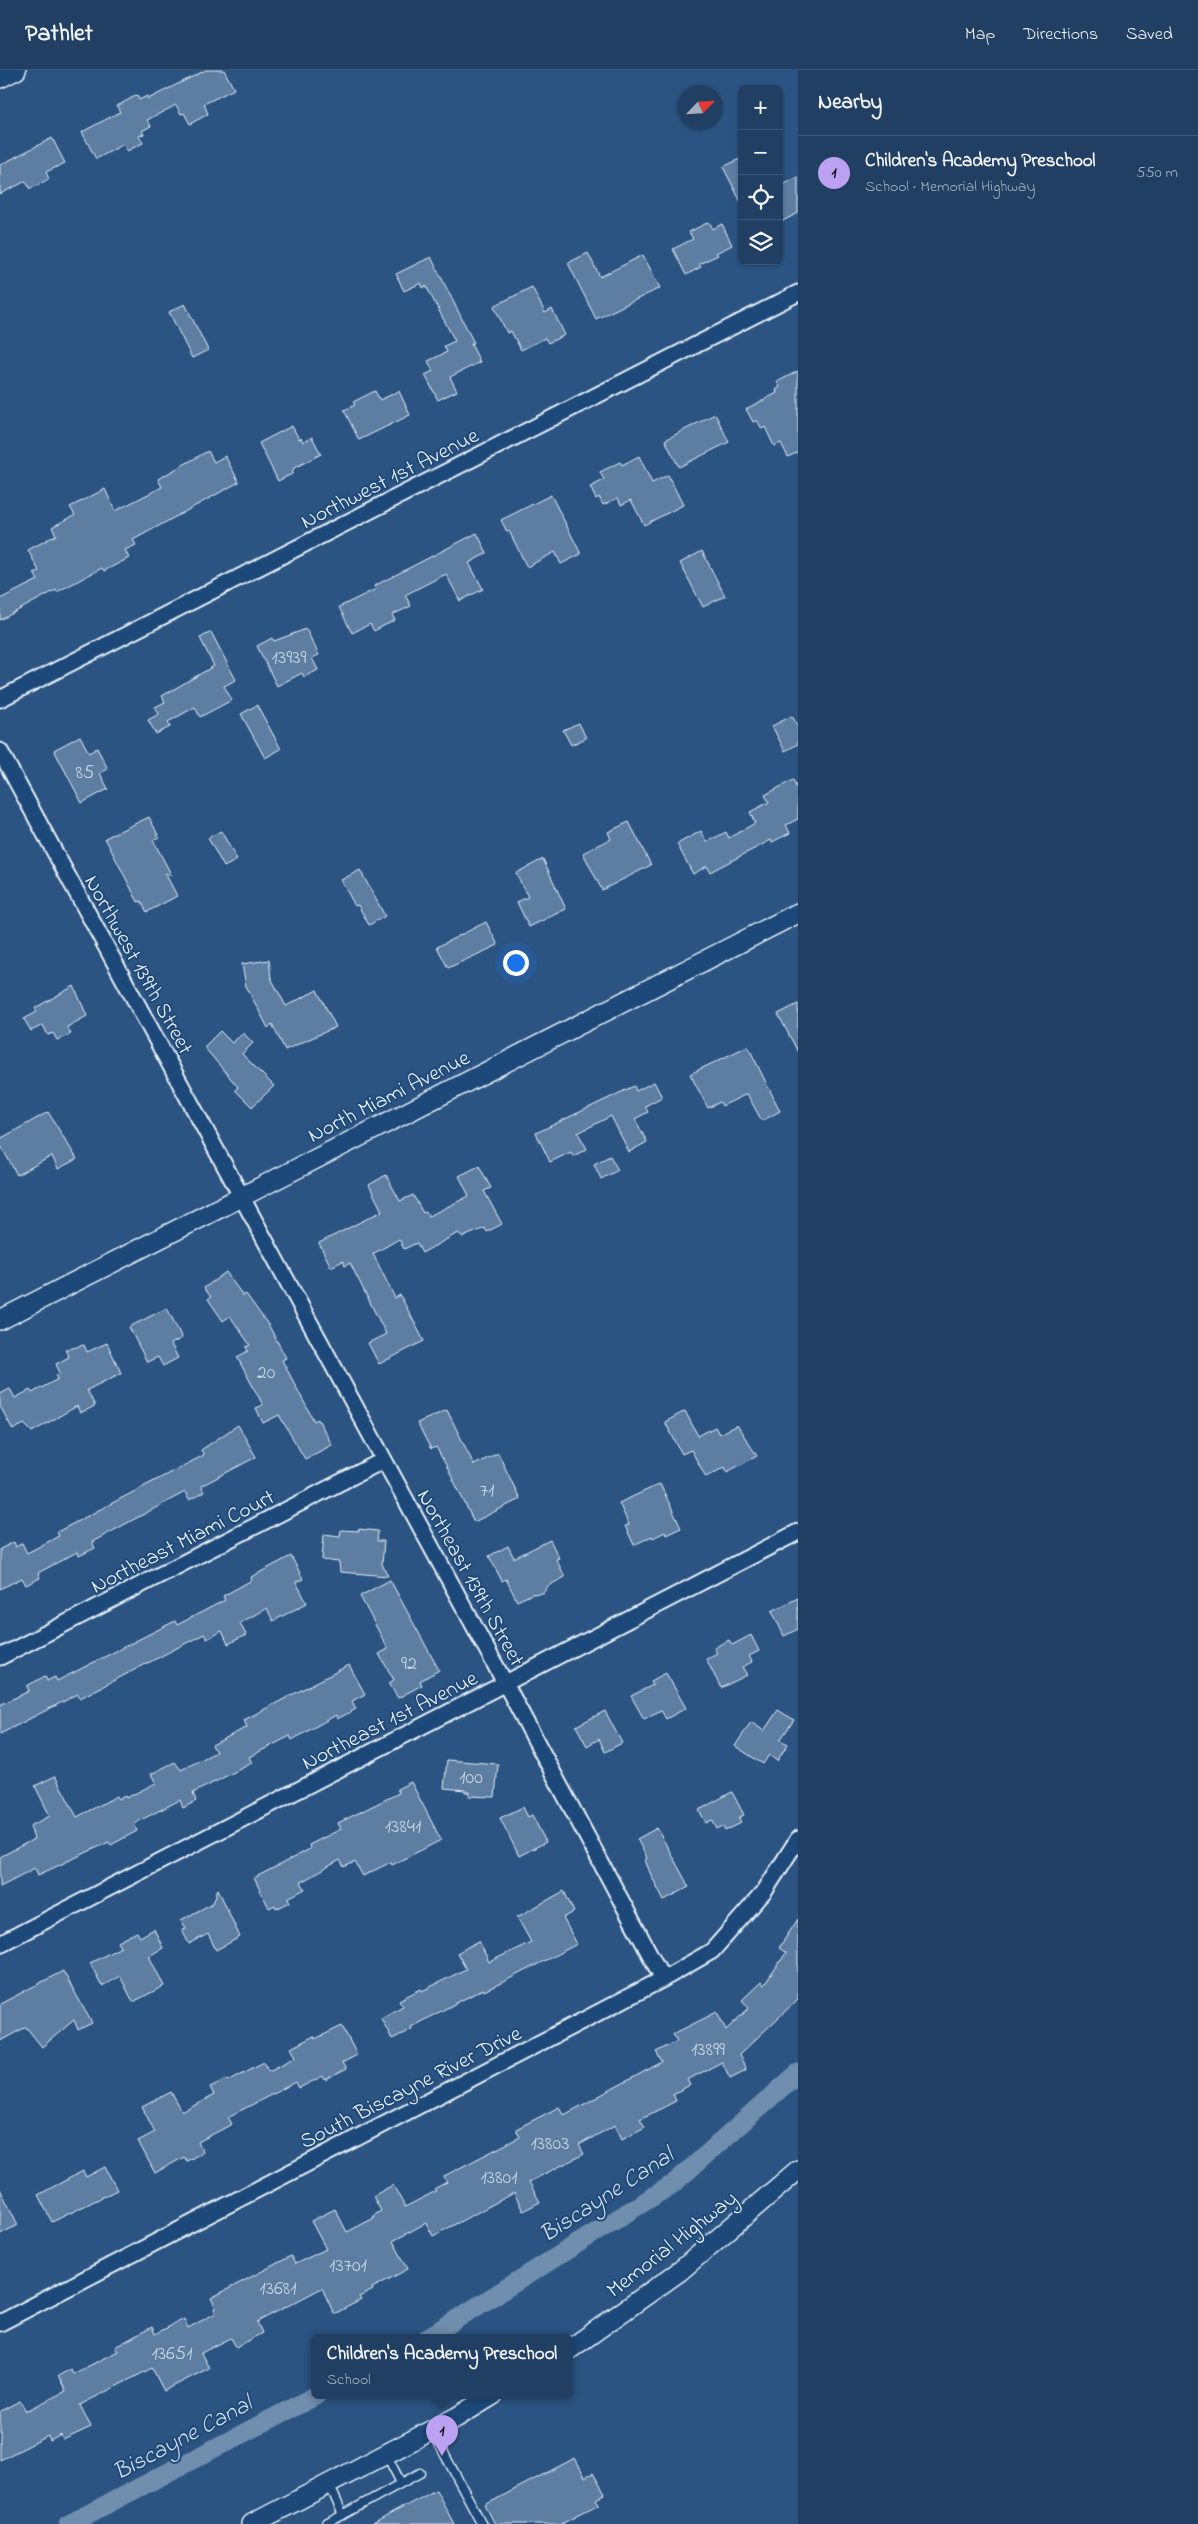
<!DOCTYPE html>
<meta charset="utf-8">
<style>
body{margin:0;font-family:"Indie Flower",sans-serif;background:#284668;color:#f1f3f6}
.controls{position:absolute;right:15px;top:15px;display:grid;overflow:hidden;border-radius:8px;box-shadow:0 1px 4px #0004}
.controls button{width:45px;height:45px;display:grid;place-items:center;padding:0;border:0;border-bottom:1px solid #3d5877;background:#203f62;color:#f1f3f6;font:25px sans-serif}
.compass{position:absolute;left:678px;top:15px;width:45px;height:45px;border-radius:50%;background:#203f62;box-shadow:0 1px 4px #0004;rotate:65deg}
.you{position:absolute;left:515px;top:892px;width:18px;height:18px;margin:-12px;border:4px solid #fff;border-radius:50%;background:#1a73e8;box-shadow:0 0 0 8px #1a73e833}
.badge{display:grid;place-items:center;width:32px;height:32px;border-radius:50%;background:#bca0f2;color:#111;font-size:16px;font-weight:700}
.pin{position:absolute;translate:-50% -41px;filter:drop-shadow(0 1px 2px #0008)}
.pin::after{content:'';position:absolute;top:26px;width:18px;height:15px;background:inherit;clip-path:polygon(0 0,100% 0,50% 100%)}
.popup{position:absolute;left:311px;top:2264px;width:262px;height:65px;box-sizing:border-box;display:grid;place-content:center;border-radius:8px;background:#203f62;filter:drop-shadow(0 1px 4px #0005);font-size:16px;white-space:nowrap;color:#a2afbe}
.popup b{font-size:19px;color:#f1f3f6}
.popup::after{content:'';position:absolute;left:50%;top:100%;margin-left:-10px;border:10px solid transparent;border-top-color:#203f62}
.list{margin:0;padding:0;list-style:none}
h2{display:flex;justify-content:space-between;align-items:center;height:65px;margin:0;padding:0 20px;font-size:21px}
h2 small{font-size:16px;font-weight:400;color:#a2afbe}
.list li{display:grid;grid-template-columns:32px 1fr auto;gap:15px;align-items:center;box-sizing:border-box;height:75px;padding:0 20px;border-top:1px solid #3d5877}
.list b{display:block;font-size:19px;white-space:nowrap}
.list p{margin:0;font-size:16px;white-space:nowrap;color:#a2afbe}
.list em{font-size:16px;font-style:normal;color:#a2afbe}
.icon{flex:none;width:28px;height:28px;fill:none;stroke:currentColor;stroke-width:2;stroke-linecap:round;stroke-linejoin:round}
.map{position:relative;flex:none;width:798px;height:2454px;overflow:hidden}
header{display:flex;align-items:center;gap:30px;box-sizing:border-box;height:70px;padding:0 25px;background:#203f62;border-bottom:1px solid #3d5877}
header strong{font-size:24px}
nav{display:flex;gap:28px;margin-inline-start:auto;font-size:18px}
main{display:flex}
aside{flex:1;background:#203f62}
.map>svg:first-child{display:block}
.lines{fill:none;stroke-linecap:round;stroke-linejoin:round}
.canal{stroke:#708ead;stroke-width:19}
.building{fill:#5d7da1;stroke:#e8f1f8}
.service-casing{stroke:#e8f1f8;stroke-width:11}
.minor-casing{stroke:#e8f1f8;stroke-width:19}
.tertiary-casing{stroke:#e8f1f8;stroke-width:22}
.service{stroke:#1f4a7a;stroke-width:8}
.minor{stroke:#1f4a7a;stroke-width:15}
.tertiary{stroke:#1f4a7a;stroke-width:19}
.labels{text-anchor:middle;stroke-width:4;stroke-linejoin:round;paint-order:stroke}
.number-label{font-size:20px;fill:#c5d4e2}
.street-label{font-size:22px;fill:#e8f1f8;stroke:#1f4a7a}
.water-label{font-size:24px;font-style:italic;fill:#d0dde9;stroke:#1f4a7a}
</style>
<header>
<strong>Pathlet</strong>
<nav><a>Map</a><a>Directions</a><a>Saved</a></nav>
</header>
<main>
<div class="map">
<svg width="798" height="2454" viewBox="0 0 798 2454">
<rect width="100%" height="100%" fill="#2b5482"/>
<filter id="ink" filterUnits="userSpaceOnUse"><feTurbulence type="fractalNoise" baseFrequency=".02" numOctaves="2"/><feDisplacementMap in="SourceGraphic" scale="10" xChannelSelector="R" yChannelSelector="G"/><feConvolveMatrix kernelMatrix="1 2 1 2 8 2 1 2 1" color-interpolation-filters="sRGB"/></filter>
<g filter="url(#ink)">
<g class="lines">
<path class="canal" d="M428,2267L673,2114L798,2003
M69,2454L317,2325"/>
</g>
<path class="building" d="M206,0H224L234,19L204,34L208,44L190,54L184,43L181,44L176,35L147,50L151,56L142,61L144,64L139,66L143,73L127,81L124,74L96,89L82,62L120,42L117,36L137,25L139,30L147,26L148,29Z
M52,68L65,93L46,102L49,109L30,119L26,111L0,124V95Z
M742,88V134L723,97Z
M798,107V143L779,153V117Z
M709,152L713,159L722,154L732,175L716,183L718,185L699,194L701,197L686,205L673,179L693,169L689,162Z
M588,183L600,207L643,185L660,218L596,249L568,193Z
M431,187L474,273L471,274L480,292L450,307L457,321L438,330L425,305L433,301L428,291L447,282L444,276L455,271L426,216L423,218L421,213L404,221L396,204Z
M532,217L545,243L552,239L565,265L548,273L545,268L521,280L511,261L507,263L494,236Z
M185,234L208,280L192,288L169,242Z
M798,301V382L788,387L781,373L774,376L765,357L762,359L757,350L753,352L746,339L777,323L776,320L780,317L777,312Z
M375,321L380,330L399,321L410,345L359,370L344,340L355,335L353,332Z
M715,344L729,372L679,397L665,370Z
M292,356L299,369L301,368L303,372L312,367L321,384L294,398L292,404L278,411L259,373Z
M208,381L214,392L225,386L239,412L133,470L136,475L125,480L129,488L104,501L102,498L57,522L56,520L0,550V529L38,510L34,503L39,501L28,480L56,465L52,457L75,445L70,437L105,419L115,441L162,417L158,409Z
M639,386L652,413L668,405L683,435L644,455L631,430L621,435L618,428L603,435L599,427L596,429L590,417L604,410L600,402L620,392L622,395Z
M551,425L581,484L561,494L555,482L527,497L509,461L507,462L501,450Z
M477,463L487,483L469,493L483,519L460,531L446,504L405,525L411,536L392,545L395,550L374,561L370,554L352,563L339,537L376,519L374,516Z
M702,481L725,526L703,537L680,493Z
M306,559L319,585L312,588L318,600L304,607L302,603L277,616L257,576L272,568L274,571Z
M211,562L236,610L224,616L232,630L200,647L195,637L168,652L170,657L156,664L148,650L159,644L155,637L165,632L162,626L214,596L200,568Z
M257,635L281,679L265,688L241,644Z
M792,646L798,657V674L785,681L772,656Z
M579,653L586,668L571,675L563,660Z
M80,666L89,683L97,678L108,699L100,703L108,719L82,733L54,680Z
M793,710L798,721V749L786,755L790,763L772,772L771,770L710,802L707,796L693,804L677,774L701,761L707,772L726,762L729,768L755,753L750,742L769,732L765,725Z
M149,747L159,767L153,770L172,806L165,803L177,826L147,842L141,831L138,832L105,768Z
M629,752L651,795L602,820L583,783L611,769L608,762Z
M221,761L237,790L224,797L208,768Z
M543,789L566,839L529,857L517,832L528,827L516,803Z
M360,800L385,846L369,855L358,835L355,836L341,810Z
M486,852L498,875L448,898L437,877Z
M269,890L271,908L286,936L317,920L336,957L285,980L272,954L268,958L246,916L242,894Z
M74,916L87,946L67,957L71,964L57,970L53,963L48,965L43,955L31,961L24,949L37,942L35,938Z
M798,934V982L778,944Z
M220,961L232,973L243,963L253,973L242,984L274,1016L252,1037L235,1020L238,1017L204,977Z
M748,976L780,1041L762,1051L747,1024L722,1036L720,1032L708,1038L690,1004Z
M654,1012L662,1027L645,1036L648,1042L635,1049L647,1072L629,1082L611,1046L578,1063L587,1079L573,1086L571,1082L550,1092L536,1063L634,1016L636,1021Z
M48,1042L77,1089L58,1099L52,1086L17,1105L0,1074V1069Z
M610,1086L618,1100L601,1109L594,1094Z
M479,1096L491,1118L484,1121L502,1154L487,1162L485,1158L463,1167L458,1163L422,1183L417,1173L404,1179L399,1169L373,1184L395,1228L400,1225L424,1271L379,1294L368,1273L386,1264L350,1193L345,1196L343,1191L331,1197L319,1173L382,1141L369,1115L386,1105L400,1131L413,1125L423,1143L426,1142L429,1146L469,1126L459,1106Z
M226,1202L243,1226L246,1224L269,1256L286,1288L282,1290L314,1351L318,1349L332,1375L305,1389L279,1345L263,1353L256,1338L263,1335L237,1287L248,1281L246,1277L250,1275L230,1246L223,1251L208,1229L211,1227L204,1218Z
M167,1238L182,1268L171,1274L178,1288L163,1296L158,1287L147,1292L129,1257Z
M107,1273L121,1303L87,1320L95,1336L80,1343L77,1336L32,1362L24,1354L13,1360L0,1336V1324L10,1319L15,1328L30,1320L32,1323L58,1309L56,1305L60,1303L56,1294L69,1287L65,1280L84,1275L87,1282Z
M447,1340L474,1395L498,1383L520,1429L474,1452L446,1395L436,1377L431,1379L417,1353Z
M685,1341L698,1366L715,1357L719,1364L737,1355L757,1386L727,1402L725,1397L706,1407L691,1380L682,1384L665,1352Z
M238,1355L256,1387L201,1416L204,1422L197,1426L189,1430L185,1422L92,1472L95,1478L79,1486L77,1482L38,1503L40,1508L26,1515L22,1508L0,1519V1479L14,1472L16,1477L22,1473L27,1483L59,1466L57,1462L204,1385L201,1380Z
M660,1414L681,1458L666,1465L665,1462L653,1468L652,1466L634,1475L625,1456L629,1455L619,1433Z
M358,1459L378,1461L377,1471H384L382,1494L388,1506L340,1502L339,1492L322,1490L324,1464L340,1466L341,1460L359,1461Z
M550,1470L559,1488L556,1489L565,1507L548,1516L543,1523L532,1524L517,1531L506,1509L502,1511L489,1486L508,1476L514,1488Z
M291,1486L303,1509L296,1512L307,1533L273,1551L267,1538L240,1553L246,1565L228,1574L222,1561L207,1569L204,1564L80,1628L78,1624L0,1664V1635L29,1621L27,1616L45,1606L47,1611L55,1607L57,1611L175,1551L177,1555L225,1530L223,1526L252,1510L251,1507Z
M390,1510L439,1600L420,1611L422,1615L398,1628L389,1613L394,1610L379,1584L388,1579L360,1526Z
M798,1528V1559L784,1566L772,1541Z
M751,1565L759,1581L749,1586L752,1592L742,1597L747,1605L721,1618L706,1589L717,1583L714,1578L721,1574L729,1570L732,1575Z
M349,1595L365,1624L352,1631L356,1639L337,1649L336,1645L292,1670L290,1666L249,1687L252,1693L193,1723L196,1731L183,1738L180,1730L139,1751L134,1755L137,1761L111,1775L109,1772L38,1805L35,1798L0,1816V1787L34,1769L30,1756L50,1746L35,1716L55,1706L77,1747L117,1726L119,1729L125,1726L126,1728L156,1713L151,1704L175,1692L181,1700L216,1682L212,1675L247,1657L244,1650Z
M666,1603L686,1638L666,1649L661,1640L644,1649L631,1626L653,1615L651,1611Z
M778,1640L794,1650L780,1670L788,1674L777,1691L769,1685L763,1694L735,1676L751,1652L764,1661Z
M605,1641L622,1673L605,1682L599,1669L587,1676L576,1656Z
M447,1690L498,1694L495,1727L469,1726L470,1722H465V1720L444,1718Z
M411,1712L441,1770L392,1795L391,1792L363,1806L355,1792L344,1797L340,1790L301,1812L305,1819L288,1828L290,1832L276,1839L275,1835L269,1838L254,1808L310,1779L309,1775L341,1759L338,1753L399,1723L397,1719Z
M732,1722L744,1745L738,1748L741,1753L725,1761L723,1756L717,1759L712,1750L706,1753L699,1740Z
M523,1737L528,1747L532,1745L546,1772L519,1786L500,1748Z
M657,1758L689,1817L664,1830L651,1805L645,1790L647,1788L637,1769Z
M218,1819L240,1867L216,1880L208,1864L189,1874L182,1860L186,1858L181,1850L213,1833Z
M564,1821L574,1842L563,1848L577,1874L501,1913L484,1921L483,1919L411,1957L412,1959L392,1969L381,1948L403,1936L399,1930L421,1919L422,1921L466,1899L457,1883L479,1871L489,1892L531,1872L517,1847Z
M798,1849V1929L739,1985L746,2000L730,2008L722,1992L687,2010L690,2015L673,2024L676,2031L640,2049L645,2057L622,2069L615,2055L579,2075L584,2084L529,2112L540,2132L523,2141L514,2123L433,2166L426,2153L393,2171L408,2199L372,2218L373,2220L359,2227L361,2230L334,2244L322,2218L257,2252L262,2263L236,2277L231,2268L201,2283L209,2298L164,2321L152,2298L80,2335L91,2357L63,2370L61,2365L50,2371L48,2366L0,2390V2341L20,2331L26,2341L66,2321L58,2306L71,2299L73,2304L118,2281L115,2277L152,2257L155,2264L184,2249L188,2258L216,2243L214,2239L216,2238L211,2228L291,2186L295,2194L326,2179L311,2151L335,2139L347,2162L374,2148L373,2146L381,2141L373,2126L393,2115L405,2137L436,2121L434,2119L447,2112L444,2106L520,2067L516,2059L559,2037L564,2045L662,1992L656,1982L677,1971L673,1964L717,1942L726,1960L749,1938L742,1930L761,1912L764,1915L786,1883L779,1878Z
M154,1859L163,1878L149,1886L164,1916L133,1932L120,1906L102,1916L90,1893L121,1877L118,1872L137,1862L140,1867Z
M63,1901L92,1953L78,1960L74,1950L42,1977L26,1957L0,1971V1934Z
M342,1956L357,1985L342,1993L346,1999L325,2010L323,2006L299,2018L296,2012L228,2047L232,2054L198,2072L203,2082L187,2091L184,2087L155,2103L138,2071L155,2062L142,2037L171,2022L182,2042L214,2025L210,2017L227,2009L228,2011L264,1992L268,1999L271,2000L296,1987L291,1978L314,1966L315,1969Z
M105,2097L117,2120L52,2152L38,2125L83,2101L86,2107Z
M0,2119L18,2155L0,2164Z
M575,2388L585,2407L593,2403L605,2424L596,2429L599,2434L560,2454H495L485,2435Z
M436,2420L454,2454H373L394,2442Z"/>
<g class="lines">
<defs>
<path id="service" d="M432,2361L482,2454
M386,2384L401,2413
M329,2414L343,2445
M326,2454L420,2403"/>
<path id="minor" d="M0,629L798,223
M0,681L505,1613L663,1909
M0,1587L384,1390
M0,1874L798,1462
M0,2253L663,1909L712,1881L764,1822L798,1769"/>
<path id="tertiary" d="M0,8L16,0
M0,1250L798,843
M570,2279L680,2201L798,2100
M252,2454L457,2347L493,2325"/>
</defs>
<use href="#service" class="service-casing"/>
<use href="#minor" class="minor-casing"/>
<use href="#tertiary" class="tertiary-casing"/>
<use href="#service" class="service"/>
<use href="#minor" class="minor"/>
<use href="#tertiary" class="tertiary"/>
</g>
</g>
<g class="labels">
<g class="number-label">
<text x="289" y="593">13939</text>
<text x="85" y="708">85</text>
<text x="266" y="1308">20</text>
<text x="487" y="1426">71</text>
<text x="409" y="1599">92</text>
<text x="471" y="1713">100</text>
<text x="403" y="1762">13841</text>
<text x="708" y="1985">13899</text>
<text x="550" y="2079">13803</text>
<text x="499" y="2113">13801</text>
<text x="348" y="2201">13701</text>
<text x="278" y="2224">13681</text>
<text x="172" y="2289">13651</text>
</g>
<g class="street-label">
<text transform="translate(389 407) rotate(-27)" y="8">Northwest 1st Avenue</text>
<text transform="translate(140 894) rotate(61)" y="8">Northwest 139th Street</text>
<text transform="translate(388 1025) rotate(-27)" y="8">North Miami Avenue</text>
<text transform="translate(182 1470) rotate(-27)" y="8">Northeast Miami Court</text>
<text transform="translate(472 1507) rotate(61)" y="8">Northeast 139th Street</text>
<text transform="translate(389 1649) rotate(-27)" y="8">Northeast 1st Avenue</text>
<text transform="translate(410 2016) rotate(-27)" y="8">South Biscayne River Drive</text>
<text transform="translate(671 2173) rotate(-38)" y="8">Memorial Highway</text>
</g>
<g class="water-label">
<text transform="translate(606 2124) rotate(-33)" y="8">Biscayne Canal</text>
<text transform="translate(182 2367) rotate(-28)" y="8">Biscayne Canal</text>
</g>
</g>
</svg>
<div class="controls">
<button>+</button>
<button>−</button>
<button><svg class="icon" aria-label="locate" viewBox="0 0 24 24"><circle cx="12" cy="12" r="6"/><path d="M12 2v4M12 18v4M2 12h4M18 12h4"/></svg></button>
<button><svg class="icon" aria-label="layers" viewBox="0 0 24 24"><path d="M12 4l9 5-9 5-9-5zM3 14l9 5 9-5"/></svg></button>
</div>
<svg class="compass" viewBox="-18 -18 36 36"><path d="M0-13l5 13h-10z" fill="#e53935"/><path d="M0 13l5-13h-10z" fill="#a2afbe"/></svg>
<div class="you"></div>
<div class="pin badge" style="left:442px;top:2386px">1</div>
<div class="popup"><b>Children's Academy Preschool</b>School</div>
</div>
<aside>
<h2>Nearby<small></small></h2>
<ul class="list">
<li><span class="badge">1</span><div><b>Children's Academy Preschool</b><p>School · Memorial Highway</p></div><em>550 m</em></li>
</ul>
</aside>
</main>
